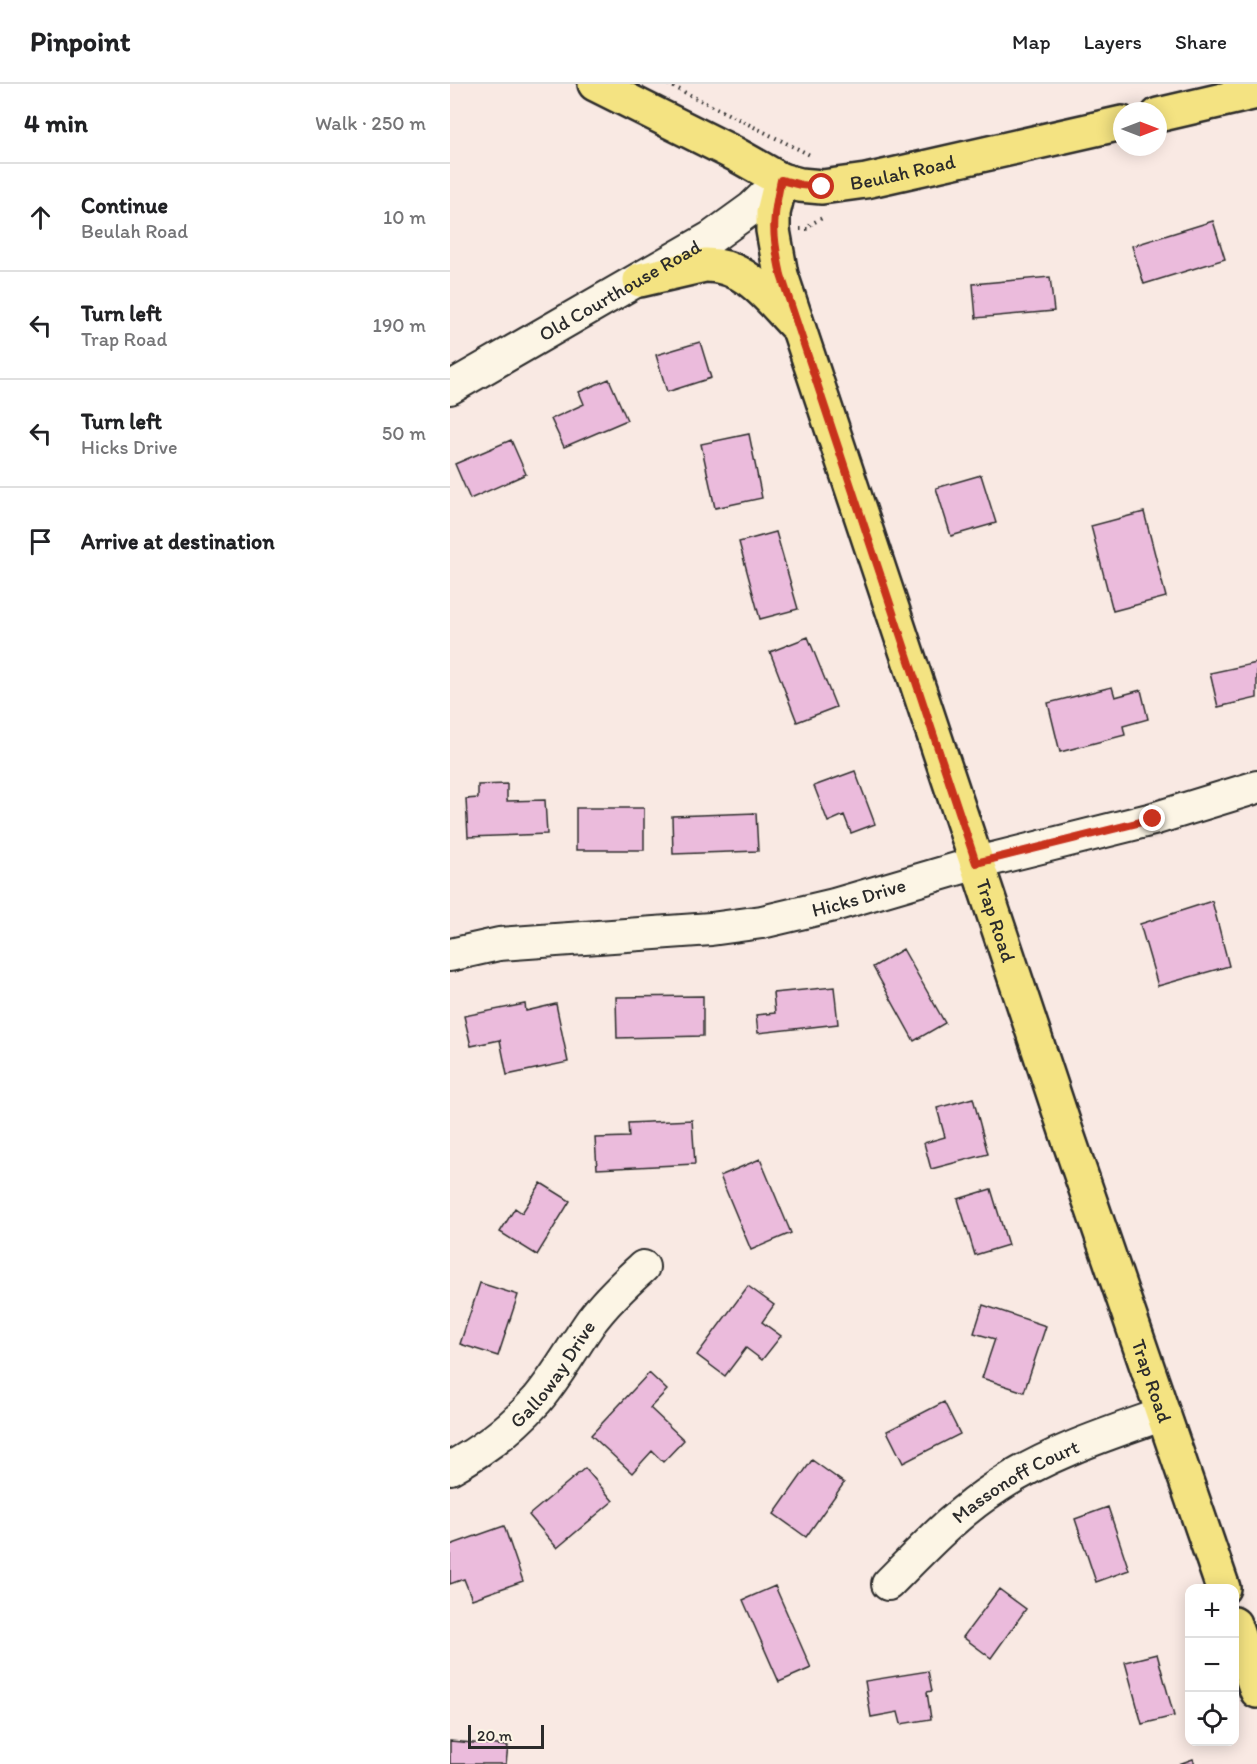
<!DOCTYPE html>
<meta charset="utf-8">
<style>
body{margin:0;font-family:Itim,sans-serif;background:#f6f6f6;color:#202124}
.controls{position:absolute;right:18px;bottom:18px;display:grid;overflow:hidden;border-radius:12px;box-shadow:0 3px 15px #0003}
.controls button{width:54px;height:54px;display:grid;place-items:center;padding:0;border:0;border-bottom:2px solid #e0e0e0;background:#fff;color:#202124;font:30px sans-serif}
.compass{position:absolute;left:663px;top:18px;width:54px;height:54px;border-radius:50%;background:#fff;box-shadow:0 3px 15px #0003;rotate:90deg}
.scale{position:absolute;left:18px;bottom:15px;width:76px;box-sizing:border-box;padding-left:6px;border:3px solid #2b2b2b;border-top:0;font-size:16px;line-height:21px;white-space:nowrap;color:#2b2b2b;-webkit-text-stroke:4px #fcf5e5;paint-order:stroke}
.stop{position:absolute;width:18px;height:18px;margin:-14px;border:4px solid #c8321e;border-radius:50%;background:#fff}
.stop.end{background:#c8321e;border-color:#fff;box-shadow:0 2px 6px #0008}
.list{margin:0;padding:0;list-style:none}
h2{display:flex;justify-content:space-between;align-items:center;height:78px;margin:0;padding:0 24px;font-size:26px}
h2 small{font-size:20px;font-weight:400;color:#757577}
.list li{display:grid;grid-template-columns:39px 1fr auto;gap:18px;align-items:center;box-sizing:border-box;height:108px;padding:0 24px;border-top:2px solid #e0e0e0}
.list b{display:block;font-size:22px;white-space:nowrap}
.list p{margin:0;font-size:20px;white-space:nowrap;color:#757577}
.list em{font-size:20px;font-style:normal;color:#757577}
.icon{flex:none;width:33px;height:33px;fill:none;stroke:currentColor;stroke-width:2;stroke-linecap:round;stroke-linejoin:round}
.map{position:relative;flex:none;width:807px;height:1680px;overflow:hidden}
header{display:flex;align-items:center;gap:36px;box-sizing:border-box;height:84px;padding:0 30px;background:#fff;border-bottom:2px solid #e0e0e0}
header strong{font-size:28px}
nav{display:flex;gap:33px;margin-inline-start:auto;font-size:21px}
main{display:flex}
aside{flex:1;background:#fff}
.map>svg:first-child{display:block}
.building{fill:#ebbbdc;stroke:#2b2b2b;stroke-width:1.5}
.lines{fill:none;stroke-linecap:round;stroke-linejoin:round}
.minor-casing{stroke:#2b2b2b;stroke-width:36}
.major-casing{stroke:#2b2b2b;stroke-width:38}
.path{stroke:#2b2b2b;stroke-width:4;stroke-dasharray:1.5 4.5;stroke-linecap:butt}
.minor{stroke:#fcf5e5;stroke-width:32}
.major{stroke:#f4e382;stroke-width:33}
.route{stroke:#c8321e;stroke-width:8}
.labels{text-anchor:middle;stroke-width:4.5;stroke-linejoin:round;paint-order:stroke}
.street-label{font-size:20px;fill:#2b2b2b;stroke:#fcf5e5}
</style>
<header>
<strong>Pinpoint</strong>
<nav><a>Map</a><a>Layers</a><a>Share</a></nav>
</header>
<main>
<aside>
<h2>4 min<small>Walk · 250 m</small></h2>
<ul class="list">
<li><svg class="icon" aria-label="ahead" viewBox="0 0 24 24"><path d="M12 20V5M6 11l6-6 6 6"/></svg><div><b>Continue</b><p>Beulah Road</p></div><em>10 m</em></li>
<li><svg class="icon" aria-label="left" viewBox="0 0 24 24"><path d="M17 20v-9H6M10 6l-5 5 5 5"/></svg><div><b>Turn left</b><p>Trap Road</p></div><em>190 m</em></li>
<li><svg class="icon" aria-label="left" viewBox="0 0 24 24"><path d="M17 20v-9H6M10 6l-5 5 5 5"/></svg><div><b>Turn left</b><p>Hicks Drive</p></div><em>50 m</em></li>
<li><svg class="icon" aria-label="arrive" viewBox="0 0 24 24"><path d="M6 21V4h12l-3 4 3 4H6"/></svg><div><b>Arrive at destination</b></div></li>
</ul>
</aside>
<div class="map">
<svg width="807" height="1680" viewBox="0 0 807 1680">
<rect width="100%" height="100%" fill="#f9e9e3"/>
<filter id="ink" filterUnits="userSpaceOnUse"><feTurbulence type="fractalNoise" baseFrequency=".0167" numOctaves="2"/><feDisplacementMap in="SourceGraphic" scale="12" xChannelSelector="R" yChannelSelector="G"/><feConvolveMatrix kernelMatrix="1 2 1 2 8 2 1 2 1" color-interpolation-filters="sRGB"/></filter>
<g filter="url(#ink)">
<path class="building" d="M763,137L775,175L694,200L682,162Z
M600,193L604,227L526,234L523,200Z
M250,258L261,294L217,308L206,271Z
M159,295L177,336L114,363L101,335L134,320L129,308Z
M299,350L312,414L265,424L251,360Z
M61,356L76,390L20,415L5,380Z
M531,391L546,439L501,452L486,404Z
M694,428L716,513L663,527L641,442Z
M326,448L348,525L310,535L289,458Z
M358,553L386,623L347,638L320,568Z
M807,579V614L768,623L760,589Z
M662,603L665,613L691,606L698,635L673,642L675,651L610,668L598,619Z
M405,687L425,740L401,749L394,731L378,738L364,702Z
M57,700V717L95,716L97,750L18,753L16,715L28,714V701Z
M126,724H194V766H126Z
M306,729L308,767L223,770L222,732Z
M762,817L779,882L708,902L690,840Z
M453,865L495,939L464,957L423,883Z
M384,903L388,940L308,949L306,931L325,929L323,909Z
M253,912V952L167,954L166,913Z
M75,920L76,927L106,920L118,978L57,991L50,956L21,962L14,932Z
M523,1014L538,1070L481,1085L474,1059L495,1053L487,1024Z
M242,1036L245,1080L147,1085L145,1054L179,1053L178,1039Z
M310,1075L341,1149L301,1166L270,1092Z
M91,1099L120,1117L87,1171L50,1148L65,1124L72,1129Z
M541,1105L558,1161L525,1171L508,1115Z
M30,1199L68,1211L48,1272L10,1260Z
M298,1202L324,1221L312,1238L331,1252L312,1276L296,1264L275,1292L247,1271Z
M533,1221L596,1242L574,1308L532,1294L545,1255L524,1249Z
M199,1289L217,1306L200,1324L234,1356L213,1378L202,1367L182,1389L141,1351Z
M494,1318L510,1350L453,1379L437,1347Z
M362,1376L394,1399L356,1453L324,1430Z
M135,1384L163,1417L107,1464L79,1431Z
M658,1423L679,1486L646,1498L625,1435Z
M54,1442L73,1497L22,1515L14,1495L0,1500V1461Z
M325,1502L361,1584L329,1598L293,1516Z
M549,1505L576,1525L541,1574L513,1553Z
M707,1570L724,1632L692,1640L675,1578Z
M478,1587L482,1607L477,1608L481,1635L451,1640L448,1628L421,1633L415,1597Z
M0,1657L58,1662L56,1680H0Z
M743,1675L745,1680H729Z"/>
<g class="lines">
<defs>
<g id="minor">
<path id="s1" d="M0,304L262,153L302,124L331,96"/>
<path id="s2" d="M0,871L49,860L261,845L312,838L384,821L527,779L703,735L807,703"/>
<path id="s3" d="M0,1384C32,1367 62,1344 87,1316C108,1291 123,1263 142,1236C157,1216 174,1200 193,1183"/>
<path id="s4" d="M438,1500C472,1466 506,1429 547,1403C598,1369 657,1350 714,1330"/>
</g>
<g id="major">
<path id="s5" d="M145,0L285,70L331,96L350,101L372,103L416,97L672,39"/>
<path d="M708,31L807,8"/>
<path id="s6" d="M331,96L323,129V146L331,191L618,1053L773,1504"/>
<path d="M190,196L255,181C295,180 319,214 344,240"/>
<path d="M784,1540L807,1607"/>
</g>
</defs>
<use href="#minor" class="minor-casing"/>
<use href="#major" class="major-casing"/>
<path class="path" d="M218,0L362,72
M681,68L704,63
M350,145H358L361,140L374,133"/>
<use href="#minor" class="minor"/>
<use href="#major" class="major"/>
</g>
</g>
<g class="lines" filter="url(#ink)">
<path class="route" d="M372,103L351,101L331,96C322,137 322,150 331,191L526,779L703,735"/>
</g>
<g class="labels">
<g class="street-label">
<text dy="7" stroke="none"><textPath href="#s5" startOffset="333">Beulah Road</textPath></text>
<text dy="7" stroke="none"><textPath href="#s1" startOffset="196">Old Courthouse Road</textPath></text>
<text dy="7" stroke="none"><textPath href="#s2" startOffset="414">Hicks Drive</textPath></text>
<text dy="7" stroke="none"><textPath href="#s6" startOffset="777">Trap Road</textPath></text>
<text dy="7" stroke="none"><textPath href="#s3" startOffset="141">Galloway Drive</textPath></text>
<text dy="7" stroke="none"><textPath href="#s6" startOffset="1263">Trap Road</textPath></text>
<text dy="7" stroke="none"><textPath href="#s4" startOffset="165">Massonoff Court</textPath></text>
</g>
</g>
</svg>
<div class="controls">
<button>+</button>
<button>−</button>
<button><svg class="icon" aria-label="locate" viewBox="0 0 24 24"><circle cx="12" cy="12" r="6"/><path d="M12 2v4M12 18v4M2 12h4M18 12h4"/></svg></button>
</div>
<svg class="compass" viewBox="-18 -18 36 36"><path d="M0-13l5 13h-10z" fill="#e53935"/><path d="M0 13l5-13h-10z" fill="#757577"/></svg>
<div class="scale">20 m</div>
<div class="stop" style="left:372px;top:103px"></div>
<div class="stop end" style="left:703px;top:735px"></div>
</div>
</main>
